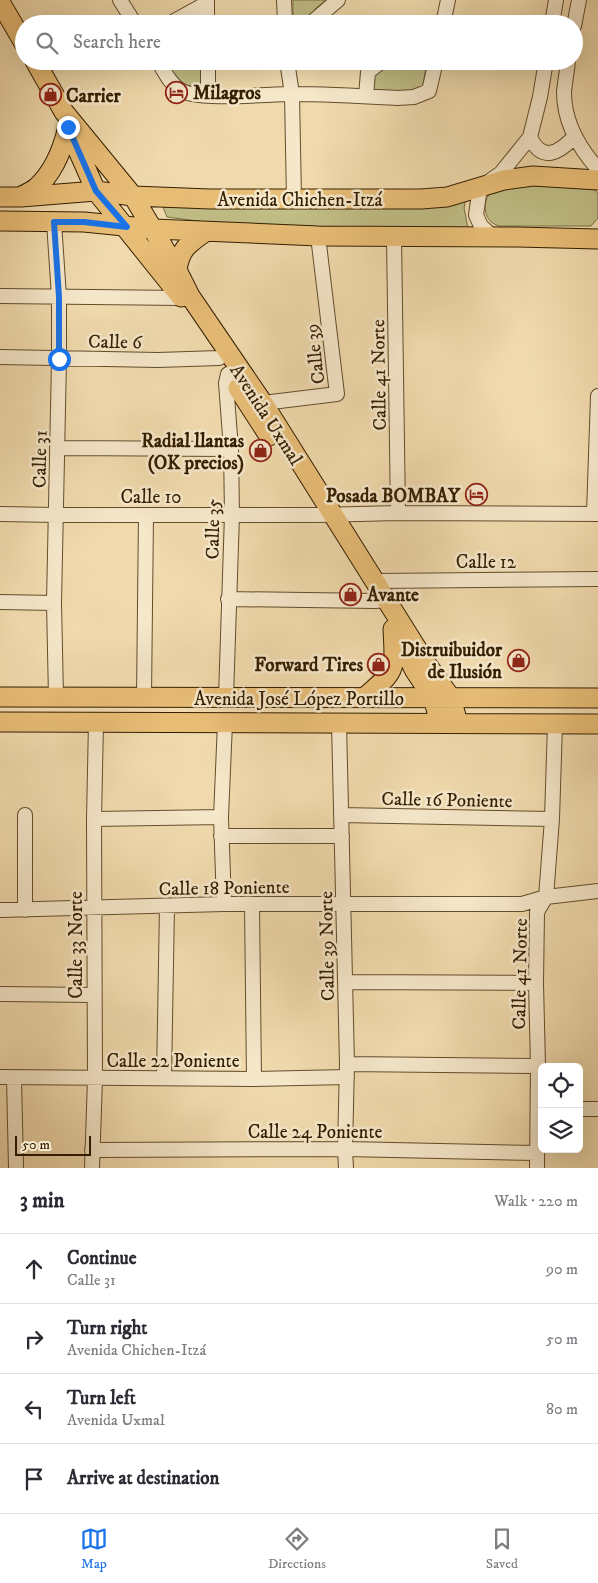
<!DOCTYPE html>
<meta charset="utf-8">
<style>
body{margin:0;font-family:"IM FELL DW Pica",serif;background:#f2f2f3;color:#2b2b33}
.controls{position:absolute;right:15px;bottom:15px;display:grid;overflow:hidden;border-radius:8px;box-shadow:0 5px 20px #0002}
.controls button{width:45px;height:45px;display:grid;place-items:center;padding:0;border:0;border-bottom:1px solid #e1e1e2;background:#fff;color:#2b2b33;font:25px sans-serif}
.scale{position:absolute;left:15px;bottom:12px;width:76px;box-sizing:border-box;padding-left:5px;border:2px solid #341e00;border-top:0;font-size:14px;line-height:18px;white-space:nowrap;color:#341e00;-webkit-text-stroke:4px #f5e7ca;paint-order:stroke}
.stop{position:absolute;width:15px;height:15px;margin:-11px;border:4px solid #1a73e8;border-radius:50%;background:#fff}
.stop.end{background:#1a73e8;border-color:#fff;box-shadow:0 1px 5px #0008}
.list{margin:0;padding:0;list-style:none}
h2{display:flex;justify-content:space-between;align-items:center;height:65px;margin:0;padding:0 20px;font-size:21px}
h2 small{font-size:16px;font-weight:400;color:#7c7c81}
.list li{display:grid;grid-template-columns:32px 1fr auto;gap:15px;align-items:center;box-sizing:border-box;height:70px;padding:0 20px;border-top:1px solid #e1e1e2}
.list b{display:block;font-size:19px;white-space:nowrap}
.list p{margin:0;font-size:16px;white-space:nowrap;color:#7c7c81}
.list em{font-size:16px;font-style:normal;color:#7c7c81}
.icon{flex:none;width:28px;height:28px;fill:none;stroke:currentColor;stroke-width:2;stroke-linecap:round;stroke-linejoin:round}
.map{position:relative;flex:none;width:598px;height:1168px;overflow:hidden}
.search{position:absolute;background:#fff;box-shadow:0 5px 20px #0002;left:15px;right:15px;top:15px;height:55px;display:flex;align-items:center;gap:12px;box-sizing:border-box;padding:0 18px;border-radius:28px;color:#7c7c81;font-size:19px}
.sheet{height:345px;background:#fff}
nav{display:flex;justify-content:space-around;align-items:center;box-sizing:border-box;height:70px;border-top:1px solid #e1e1e2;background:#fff;font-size:14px;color:#7c7c81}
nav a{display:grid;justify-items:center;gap:2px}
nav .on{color:#1a73e8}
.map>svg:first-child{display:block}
.green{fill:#c0bd85;stroke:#7a6e42}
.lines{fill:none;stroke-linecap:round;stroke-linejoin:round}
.minor-casing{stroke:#634d2b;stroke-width:16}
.major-casing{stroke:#341e00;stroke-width:21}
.minor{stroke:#f5e7ca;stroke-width:14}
.major{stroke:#e8bd76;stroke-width:19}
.route{stroke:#1a73e8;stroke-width:6}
.labels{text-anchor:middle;stroke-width:5;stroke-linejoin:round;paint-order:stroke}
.poi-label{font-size:19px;font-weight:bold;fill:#341e00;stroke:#f5e7ca;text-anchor:end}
.street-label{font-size:19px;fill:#341e00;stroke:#f5e7ca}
</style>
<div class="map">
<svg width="598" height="1168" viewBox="0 0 598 1168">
<rect width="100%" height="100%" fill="#f0daad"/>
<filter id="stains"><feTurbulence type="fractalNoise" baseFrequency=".004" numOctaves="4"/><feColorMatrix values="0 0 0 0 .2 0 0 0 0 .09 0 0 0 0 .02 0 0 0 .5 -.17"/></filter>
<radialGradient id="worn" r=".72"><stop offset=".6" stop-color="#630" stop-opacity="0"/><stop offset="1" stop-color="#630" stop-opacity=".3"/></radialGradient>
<path class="green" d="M293,0H326L316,8L304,24H293Z
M163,61H202V92L174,80Z
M389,61H427L422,91H370L371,77Z
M532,183L591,187L598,193V218L591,226H500C483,223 481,201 492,191Z
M466,197L464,208L468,229L295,227L213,223L167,217L163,207L208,204Z"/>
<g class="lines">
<defs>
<path id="minor" d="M120,0L135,24
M207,0V24
M284,0L285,24
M169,24L207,3
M310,24L338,0
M443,24L448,0
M552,24L556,0
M574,26L579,0
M158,61C164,71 171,86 182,91C204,101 266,94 293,94C328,94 362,96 397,98L414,97L429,91L436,61
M208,61V96
M287,61L292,94L294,200
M568,61C567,71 565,82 564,92C564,121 579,148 598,169
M366,96L368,72L382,61
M530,137C542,163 559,153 574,137
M54,222L59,297V359L54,603L56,697
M394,237L398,513
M493,237L481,226L476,215L479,194L484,185L501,173L530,137L540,97L546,61
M0,296L183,298L187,297
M0,357L158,360L219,358L228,353
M263,403L337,394L318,236
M58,448L231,449
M0,514L56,515H320L398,513L598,514
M594,514L598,396
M375,581L598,579
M228,599L375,601L386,600
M0,602L54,603
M144,697L146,515
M226,697L232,515L231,449L226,383L228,374L239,369
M339,723L347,1064L345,1149L346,1168
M341,815L552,819
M94,819L221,817
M221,836H342
M224,904L221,817L225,723
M252,905L254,1079
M0,910L224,904H522L546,897L598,891
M25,910V815
M345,982L536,983
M0,994L93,995
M347,1064L538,1066
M0,1077L254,1079L347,1077
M14,1078L16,1168
M164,1078L167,907
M579,1109H598
M92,1150L345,1149L537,1153
M92,1168L95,1079L94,819L96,722
M537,1168L538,1066L536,983L537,912L546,897L552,819L555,724"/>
<path id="major" d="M0,2L24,43
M35,61L64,112L133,196L177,270L190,296L263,403L426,663L451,698L458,723
M68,128L96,191L181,297
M22,196C26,194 32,191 36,188C53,173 63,148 68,127
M0,197H21L96,191L133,196L210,199H421L447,197L504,180L533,176L598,180
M0,221L84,222L154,229L318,236L517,237L598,239
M177,270C180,249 188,244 205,232
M238,388L269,436
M403,647L415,671L433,698L440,723
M0,697L598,698
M365,697C397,670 395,670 393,629
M0,722L598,724"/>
</defs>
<use href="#minor" class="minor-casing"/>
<use href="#major" class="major-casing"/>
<use href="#minor" class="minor"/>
<use href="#major" class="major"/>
</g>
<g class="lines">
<path class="route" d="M59,359V297L54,222H84L127,227L96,191L68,127"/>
</g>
<defs>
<symbol id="hotel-ring" viewBox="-11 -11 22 22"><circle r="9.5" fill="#f5e7ca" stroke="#8f2418" stroke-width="1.5"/><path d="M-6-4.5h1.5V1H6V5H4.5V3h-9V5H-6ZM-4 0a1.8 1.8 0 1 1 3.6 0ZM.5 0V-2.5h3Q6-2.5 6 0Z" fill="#8f2418"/></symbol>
<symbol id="shop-ring" viewBox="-11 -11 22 22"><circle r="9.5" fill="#f5e7ca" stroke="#8f2418" stroke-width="1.5"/><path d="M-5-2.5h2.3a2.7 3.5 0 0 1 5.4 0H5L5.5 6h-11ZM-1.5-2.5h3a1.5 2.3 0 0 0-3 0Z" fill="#8f2418"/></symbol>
</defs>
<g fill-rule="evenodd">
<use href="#hotel-ring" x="164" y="80" width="25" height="25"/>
<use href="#shop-ring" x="38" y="82" width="25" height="25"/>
<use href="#shop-ring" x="248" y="438" width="25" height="25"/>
<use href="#hotel-ring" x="464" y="482" width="25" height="25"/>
<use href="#shop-ring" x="338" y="582" width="25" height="25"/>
<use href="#shop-ring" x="506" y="648" width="25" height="25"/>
<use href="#shop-ring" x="366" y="652" width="25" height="25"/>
</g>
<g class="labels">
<g class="poi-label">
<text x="193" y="99" text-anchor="start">Milagros</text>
<text x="66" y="102" text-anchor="start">Carrier</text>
<text x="244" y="447">Radial llantas<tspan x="244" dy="22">(OK precios)</tspan></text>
<text x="460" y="502">Posada BOMBAY</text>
<text x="367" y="601" text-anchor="start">Avante</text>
<text x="502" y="656">Distruibuidor<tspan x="502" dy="22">de Ilusión</tspan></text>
<text x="363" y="671">Forward Tires</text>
</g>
<g class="street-label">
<text x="300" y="206">Avenida Chichen-Itzá</text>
<text transform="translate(115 341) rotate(1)" y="7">Calle 6</text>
<text transform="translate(314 354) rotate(-97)" y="7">Calle 39</text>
<text transform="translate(378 375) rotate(-91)" y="7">Calle 41 Norte</text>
<text transform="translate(267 414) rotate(57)" y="7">Avenida Uxmal</text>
<text transform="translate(39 459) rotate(-89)" y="7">Calle 31</text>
<text x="151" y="503">Calle 10</text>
<text transform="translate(212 529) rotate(-89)" y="7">Calle 35</text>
<text x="486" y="568">Calle 12</text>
<text x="299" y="705">Avenida José López Portillo</text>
<text transform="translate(447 799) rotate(1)" y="7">Calle 16 Poniente</text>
<text transform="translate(224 887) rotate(-1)" y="7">Calle 18 Poniente</text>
<text transform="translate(75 945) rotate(-90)" y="7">Calle 33 Norte</text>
<text transform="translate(326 946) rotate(-91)" y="7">Calle 39 Norte</text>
<text transform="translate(519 974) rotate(-89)" y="7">Calle 41 Norte</text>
<text x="173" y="1067">Calle 22 Poniente</text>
<text x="315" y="1138">Calle 24 Poniente</text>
</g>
</g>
<rect width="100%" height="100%" filter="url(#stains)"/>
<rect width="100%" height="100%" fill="url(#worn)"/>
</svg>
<div class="controls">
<button><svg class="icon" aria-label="locate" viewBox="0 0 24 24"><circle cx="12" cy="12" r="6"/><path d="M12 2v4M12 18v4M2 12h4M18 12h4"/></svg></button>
<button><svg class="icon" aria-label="layers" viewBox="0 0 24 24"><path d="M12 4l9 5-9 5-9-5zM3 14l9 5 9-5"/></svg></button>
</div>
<div class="scale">50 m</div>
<div class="stop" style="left:59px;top:359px"></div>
<div class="stop end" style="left:68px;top:127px"></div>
<div class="search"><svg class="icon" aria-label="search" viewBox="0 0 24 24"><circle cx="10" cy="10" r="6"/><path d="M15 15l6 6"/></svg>Search here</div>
</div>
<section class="sheet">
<h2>3 min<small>Walk · 220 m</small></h2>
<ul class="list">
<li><svg class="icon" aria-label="ahead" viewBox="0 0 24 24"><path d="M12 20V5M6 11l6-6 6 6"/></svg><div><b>Continue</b><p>Calle 31</p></div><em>90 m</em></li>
<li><svg class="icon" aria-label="right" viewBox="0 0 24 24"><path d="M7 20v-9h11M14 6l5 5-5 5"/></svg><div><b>Turn right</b><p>Avenida Chichen-Itzá</p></div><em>50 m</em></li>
<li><svg class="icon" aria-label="left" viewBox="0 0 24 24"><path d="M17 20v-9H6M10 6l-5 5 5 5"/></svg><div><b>Turn left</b><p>Avenida Uxmal</p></div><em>80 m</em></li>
<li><svg class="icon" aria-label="arrive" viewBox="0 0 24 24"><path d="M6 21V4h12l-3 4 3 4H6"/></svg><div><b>Arrive at destination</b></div></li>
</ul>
</section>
<nav>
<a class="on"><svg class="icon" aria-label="map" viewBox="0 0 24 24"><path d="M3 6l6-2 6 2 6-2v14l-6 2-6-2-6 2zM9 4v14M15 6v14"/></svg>Map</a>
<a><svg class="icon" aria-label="directions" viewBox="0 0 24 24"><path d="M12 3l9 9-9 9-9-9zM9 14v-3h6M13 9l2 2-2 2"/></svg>Directions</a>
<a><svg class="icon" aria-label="saved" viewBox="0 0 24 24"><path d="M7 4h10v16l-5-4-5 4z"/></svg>Saved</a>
</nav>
